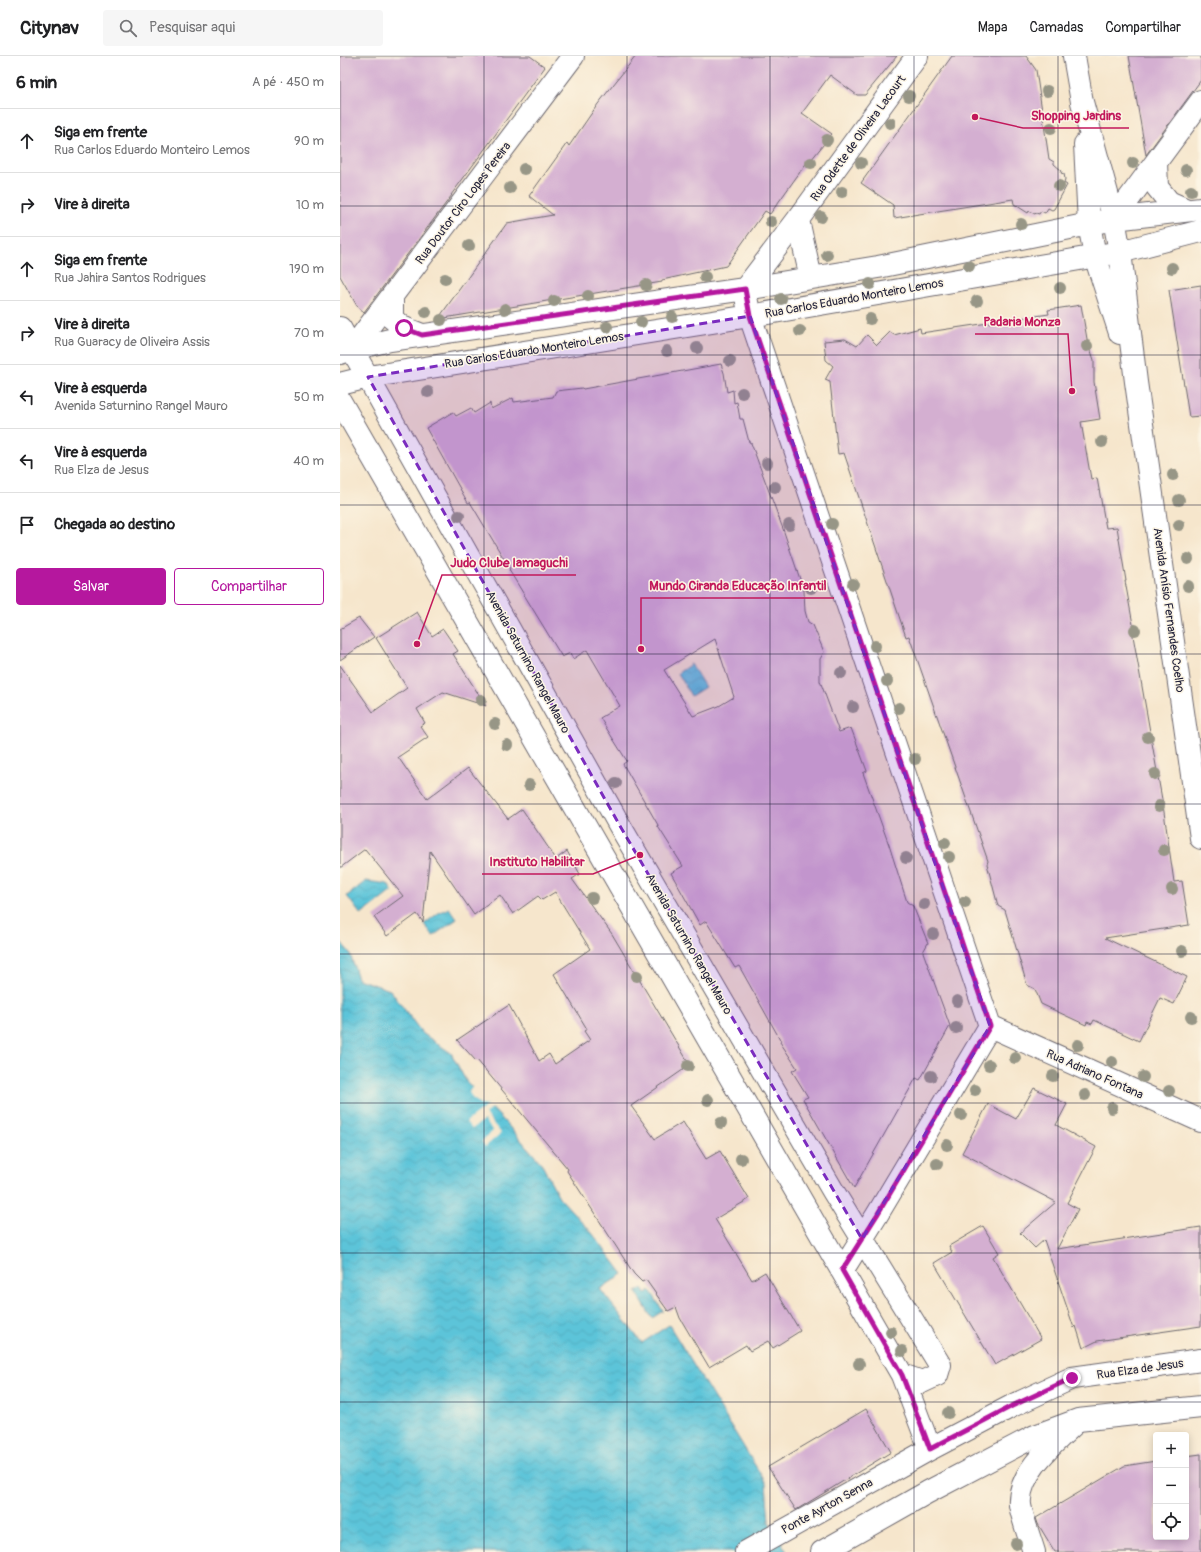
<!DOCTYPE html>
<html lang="pt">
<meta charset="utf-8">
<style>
body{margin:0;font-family:Pangolin,sans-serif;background:#f6f6f6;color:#202124}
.controls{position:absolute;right:12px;bottom:12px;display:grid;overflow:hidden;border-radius:4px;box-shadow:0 2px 10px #0003}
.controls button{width:36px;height:36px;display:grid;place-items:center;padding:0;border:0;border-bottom:1px solid #e0e0e0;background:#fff;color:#202124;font:20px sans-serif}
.stop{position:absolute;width:12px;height:12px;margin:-9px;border:3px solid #b5179e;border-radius:50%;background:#fff}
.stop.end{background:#b5179e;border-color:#fff;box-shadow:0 1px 4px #0008}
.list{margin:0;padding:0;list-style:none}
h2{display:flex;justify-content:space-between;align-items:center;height:52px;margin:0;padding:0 16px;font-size:17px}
h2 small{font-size:13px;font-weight:400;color:#757577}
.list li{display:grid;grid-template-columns:26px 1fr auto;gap:12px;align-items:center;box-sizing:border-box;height:64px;padding:0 16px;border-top:1px solid #e0e0e0}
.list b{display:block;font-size:15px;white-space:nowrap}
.list p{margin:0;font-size:13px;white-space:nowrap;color:#757577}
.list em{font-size:13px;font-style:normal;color:#757577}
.actions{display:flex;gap:8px;padding:12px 16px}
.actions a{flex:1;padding:9px 0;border:1px solid #b5179e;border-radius:4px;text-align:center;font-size:14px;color:#b5179e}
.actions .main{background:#b5179e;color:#fff}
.icon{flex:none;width:22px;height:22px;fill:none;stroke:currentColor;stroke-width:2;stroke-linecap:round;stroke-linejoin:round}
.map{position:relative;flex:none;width:861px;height:1496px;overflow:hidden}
header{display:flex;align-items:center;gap:24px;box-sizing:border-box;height:56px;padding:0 20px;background:#fff;border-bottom:1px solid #e0e0e0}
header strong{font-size:19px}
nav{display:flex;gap:22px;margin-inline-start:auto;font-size:14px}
.search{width:280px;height:36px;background:#f6f6f6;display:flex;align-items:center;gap:10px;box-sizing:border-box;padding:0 14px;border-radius:4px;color:#757577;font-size:15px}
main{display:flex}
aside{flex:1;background:#fff}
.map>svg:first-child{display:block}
.water{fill:url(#water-waves);stroke:#3f738a}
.pier{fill:#f6e6cc}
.building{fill:#d4afd1;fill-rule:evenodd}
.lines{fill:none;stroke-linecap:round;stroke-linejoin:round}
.minor-casing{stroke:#6c676e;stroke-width:24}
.minor{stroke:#fff;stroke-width:22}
.tree{fill:#979686}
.route{stroke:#b5179e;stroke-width:5}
.marked{fill:#7b2cbf;fill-opacity:0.2;stroke:#7b2cbf;stroke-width:3;stroke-dasharray:8 5;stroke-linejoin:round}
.grid{fill:none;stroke:#22223b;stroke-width:1;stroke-opacity:0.55}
.labels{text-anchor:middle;stroke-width:3;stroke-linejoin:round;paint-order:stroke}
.street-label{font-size:12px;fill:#22223b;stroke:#fcf5e5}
.leader{fill:none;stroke:#c2185b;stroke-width:1.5}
.callout-dot{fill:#c2185b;stroke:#fcf5e5;stroke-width:1.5}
.callout-label{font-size:13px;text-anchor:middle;font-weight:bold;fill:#c2185b;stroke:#fcf5e5;stroke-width:3;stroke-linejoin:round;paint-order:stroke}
</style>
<header>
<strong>Citynav</strong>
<div class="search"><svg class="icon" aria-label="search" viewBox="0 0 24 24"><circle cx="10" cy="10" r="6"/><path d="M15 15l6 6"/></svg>Pesquisar aqui</div>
<nav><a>Mapa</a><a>Camadas</a><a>Compartilhar</a></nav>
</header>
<main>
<aside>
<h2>6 min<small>A pé · 450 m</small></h2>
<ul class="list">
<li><svg class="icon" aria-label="ahead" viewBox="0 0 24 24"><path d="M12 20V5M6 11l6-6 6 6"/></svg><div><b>Siga em frente</b><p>Rua Carlos Eduardo Monteiro Lemos</p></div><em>90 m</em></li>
<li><svg class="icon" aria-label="right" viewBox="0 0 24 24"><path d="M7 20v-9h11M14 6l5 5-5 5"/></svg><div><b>Vire à direita</b></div><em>10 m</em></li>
<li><svg class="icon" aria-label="ahead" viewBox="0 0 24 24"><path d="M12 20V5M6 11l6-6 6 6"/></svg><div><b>Siga em frente</b><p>Rua Jahira Santos Rodrigues</p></div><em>190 m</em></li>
<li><svg class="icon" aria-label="right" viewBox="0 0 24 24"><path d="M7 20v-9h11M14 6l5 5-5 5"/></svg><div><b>Vire à direita</b><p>Rua Guaracy de Oliveira Assis</p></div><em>70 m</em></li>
<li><svg class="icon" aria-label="left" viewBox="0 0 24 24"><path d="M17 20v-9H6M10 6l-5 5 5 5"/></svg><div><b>Vire à esquerda</b><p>Avenida Saturnino Rangel Mauro</p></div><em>50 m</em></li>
<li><svg class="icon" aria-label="left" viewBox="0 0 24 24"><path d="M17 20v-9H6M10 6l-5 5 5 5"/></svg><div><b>Vire à esquerda</b><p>Rua Elza de Jesus</p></div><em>40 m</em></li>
<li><svg class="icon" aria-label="arrive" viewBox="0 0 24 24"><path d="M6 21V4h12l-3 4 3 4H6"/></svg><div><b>Chegada ao destino</b></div></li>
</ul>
<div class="actions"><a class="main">Salvar</a><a>Compartilhar</a></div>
</aside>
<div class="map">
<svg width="861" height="1496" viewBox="0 0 861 1496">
<defs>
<pattern id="water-waves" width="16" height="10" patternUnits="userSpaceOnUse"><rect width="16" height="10" fill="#5cc4d9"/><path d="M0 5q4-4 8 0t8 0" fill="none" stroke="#50a8bb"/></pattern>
</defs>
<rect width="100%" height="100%" fill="#fcf5e5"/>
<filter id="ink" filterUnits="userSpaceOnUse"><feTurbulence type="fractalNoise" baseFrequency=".025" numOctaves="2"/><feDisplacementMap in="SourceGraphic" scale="8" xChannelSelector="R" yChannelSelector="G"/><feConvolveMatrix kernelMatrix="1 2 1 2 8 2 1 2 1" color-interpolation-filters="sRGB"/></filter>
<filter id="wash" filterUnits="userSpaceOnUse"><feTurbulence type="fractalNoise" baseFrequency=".012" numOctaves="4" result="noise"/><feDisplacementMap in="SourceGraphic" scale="16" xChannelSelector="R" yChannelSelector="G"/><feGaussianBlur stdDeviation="0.9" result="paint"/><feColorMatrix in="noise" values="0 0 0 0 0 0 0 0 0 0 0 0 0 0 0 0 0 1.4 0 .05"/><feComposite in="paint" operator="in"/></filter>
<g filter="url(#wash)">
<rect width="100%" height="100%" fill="#f6e6cc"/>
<path class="water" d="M351,608L365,631L351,640L338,617Z
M26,825L48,828L52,835L21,859L7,840Z
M109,852L117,863L93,880L84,868L100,856Z
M0,885L10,897L18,923L50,934L82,977L111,997L126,1025L165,1066L201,1107L219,1141L252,1177L283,1218L260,1233L302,1287L329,1269L426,1427L429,1466L447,1496H0Z
M302,1232L305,1238L310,1234L323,1255L312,1262L296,1236Z"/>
<path class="pier" d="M133,1030L153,1051L145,1058L161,1077L145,1091L142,1085L153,1075L144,1064L132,1073L126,1066L148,1049L140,1048L132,1042L129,1036Z"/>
<g id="blocks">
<path class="building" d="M0,0H190L205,11L111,139H112L24,256L17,250L0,220Z
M296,0H557L525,39H517L490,19L462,57L492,78L471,104L470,102L430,158L425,155L386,210L322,224V226L98,263L167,167L213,159L189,140L227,87L229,90L258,48Z
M612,0H686L696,14L709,103L714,106V108L722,115L721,117L724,118L725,123L724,127L727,129L714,153L712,154L708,152L705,157L701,155L699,158L696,157L695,158L689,155L688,157L674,148L673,143L554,162L553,149L521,127Z
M789,0H861V24L806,99Z
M861,229V360L849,361L829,234Z
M741,249L747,283L754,304V326L760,363L741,366L751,423L757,422L766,472L777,471L786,525H785L794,574H792L823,749L834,826L842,825L849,869L765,882L847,921L834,948L820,942L799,985L754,964L752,968L747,966L746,969L701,948L695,933L687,929L665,854L658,850L647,808L648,805L569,580L566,581L504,397L498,398L490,326L485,324L493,310L486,304L484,285L505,283L517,290L527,279L537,289L550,276L554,279L580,272L581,277L709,258L708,254Z
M381,308L384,317L387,336L393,334L394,347L397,346L400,363H403L409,386L411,387L443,473L464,535L465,555L468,566L473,569L484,596L480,603V625L499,676L511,672L527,715L523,717L549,789L567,846L573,850L588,887L583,896L610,970L580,1024L576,1022L514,1132L463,1043L468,1041L452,1015L457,1012L440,986L441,985L399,910L395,912L366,865L360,869L331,817L343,810L317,769H318L283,708L287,705L260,662L280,650L247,594L233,603L230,597L222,601L169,514L170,513L130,446L128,447L86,372L113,356L116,360L131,352L134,357L150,347L151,353L173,342L174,346L213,341L216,335L242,332L243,333ZM375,583L394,641L379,650L353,660L324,614Z
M77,556L92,580L103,573L118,595L113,598L146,650L103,636L77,653L85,667L80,670L88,681L58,701L87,743L128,712L168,763L182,753L216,803L227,795L240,818L232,823L272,878L350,1009L291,1050L315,1083L343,1066L366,1103L380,1095L409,1143L375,1163L412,1224L425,1216L460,1275L433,1292L428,1285L410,1295L406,1289L369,1311L340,1262L336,1251L328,1255L306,1224L302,1226L294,1218L227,1115L228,1113L137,1004L136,1005L117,984L169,949L199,1005L209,998L215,1008L250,984L244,975L247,973L214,918L250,893L215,836L202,844L198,840L173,858L160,839L134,859L90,795L83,866L77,858L47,880L34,861L63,840L25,793L0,812V609L33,656L67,632L36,582Z
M19,562L34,581L0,604V573Z
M694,1032L727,1048L716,1069L756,1091L727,1147L738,1153L717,1193L861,1171V1270L757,1285L743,1292L736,1270L734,1272L704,1184L695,1192L680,1177L716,1146L622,1097L648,1048L676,1063Z
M643,1170L659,1197L653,1201L701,1283L655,1309L594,1207L612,1196L609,1190Z
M526,1353L551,1396L456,1454L428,1411Z
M861,1398V1496H715L698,1468L696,1462L784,1410L816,1405V1481H846V1400Z"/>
</g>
</g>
<g filter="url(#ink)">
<use href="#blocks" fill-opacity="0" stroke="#6c676e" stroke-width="1"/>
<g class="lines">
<defs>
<path id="minor" d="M734,0L742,46L774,163L780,196L796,326L861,782
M745,88L749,168L755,200L780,277
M816,106L817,131L829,146L847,154
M774,163L861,45
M458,164L471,222
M405,233L462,158L577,0
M52,241V262L64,272L82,279
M407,246L410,260L650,970
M0,272L280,770L493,1135L600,1309L597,1319L582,1326L562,1319
M12,293L233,0
M0,297L12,293L50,284L405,233L538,211L774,163L861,153
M0,328L28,321L410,260L780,196L861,175
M0,345L562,1319L590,1393
M650,970L861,1065
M502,1215L537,1159L650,970
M406,1496L590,1393L672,1350L732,1322L861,1304
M482,1496L588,1436L695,1380L738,1364L861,1351
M694,1496C690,1483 682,1461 680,1449C677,1418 713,1388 733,1369"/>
</defs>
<use href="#minor" class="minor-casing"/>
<use href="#minor" class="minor"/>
</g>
<g class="tree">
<circle cx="707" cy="35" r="6"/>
<circle cx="569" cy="40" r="6"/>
<circle cx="550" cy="67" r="6"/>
<circle cx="711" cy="72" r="6"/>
<circle cx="487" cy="84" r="6"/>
<circle cx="471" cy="107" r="6"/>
<circle cx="521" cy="107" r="6"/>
<circle cx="793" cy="107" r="6"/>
<circle cx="184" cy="113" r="6"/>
<circle cx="846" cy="114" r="6"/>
<circle cx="719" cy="130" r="6"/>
<circle cx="170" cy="132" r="6"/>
<circle cx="851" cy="135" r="6"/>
<circle cx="502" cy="136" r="6"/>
<circle cx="481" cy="161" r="6"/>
<circle cx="431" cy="166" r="6"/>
<circle cx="681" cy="168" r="6"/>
<circle cx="129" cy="190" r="6"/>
<circle cx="487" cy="199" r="6"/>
<circle cx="629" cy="210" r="6"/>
<circle cx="832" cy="212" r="6"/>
<circle cx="365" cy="221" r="6"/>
<circle cx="105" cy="223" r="6"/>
<circle cx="530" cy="228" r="6"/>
<circle cx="306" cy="229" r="6"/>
<circle cx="720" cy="232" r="6"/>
<circle cx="248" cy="240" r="6"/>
<circle cx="441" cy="243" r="6"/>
<circle cx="214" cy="245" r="6"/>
<circle cx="637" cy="245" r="6"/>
<circle cx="165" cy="253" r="6"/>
<circle cx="86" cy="256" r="6"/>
<circle cx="332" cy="261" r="6"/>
<circle cx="530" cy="263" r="6"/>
<circle cx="101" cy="264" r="6"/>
<circle cx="301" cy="266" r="6"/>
<circle cx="267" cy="271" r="6"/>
<circle cx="460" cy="275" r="6"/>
<circle cx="747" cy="290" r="6"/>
<circle cx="357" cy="292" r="6"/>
<circle cx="327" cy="295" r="6"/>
<circle cx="390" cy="305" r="6"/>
<circle cx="88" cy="336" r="6"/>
<circle cx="402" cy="337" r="6"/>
<circle cx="762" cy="386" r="6"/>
<circle cx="427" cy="407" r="6"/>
<circle cx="833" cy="419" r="6"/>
<circle cx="435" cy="431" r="6"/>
<circle cx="839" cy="444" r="6"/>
<circle cx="119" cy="460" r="6"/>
<circle cx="492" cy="468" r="6"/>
<circle cx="449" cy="469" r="6"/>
<circle cx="839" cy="469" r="6"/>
<circle cx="848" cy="503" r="6"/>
<circle cx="513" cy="528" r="6"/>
<circle cx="848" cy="530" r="6"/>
<circle cx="471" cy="532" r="6"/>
<circle cx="795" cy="574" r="6"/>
<circle cx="535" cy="590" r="6"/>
<circle cx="501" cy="617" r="6"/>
<circle cx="547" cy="625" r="6"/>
<circle cx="141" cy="644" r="6"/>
<circle cx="513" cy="651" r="6"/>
<circle cx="559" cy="652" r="6"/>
<circle cx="155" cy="668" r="6"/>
<circle cx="808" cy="681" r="6"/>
<circle cx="167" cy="689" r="6"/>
<circle cx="575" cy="703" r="6"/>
<circle cx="815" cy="718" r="6"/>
<circle cx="276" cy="727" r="6"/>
<circle cx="189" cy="729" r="6"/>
<circle cx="819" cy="750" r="6"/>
<circle cx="605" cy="787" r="6"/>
<circle cx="824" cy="794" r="6"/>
<circle cx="609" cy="801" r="6"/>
<circle cx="566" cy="802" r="6"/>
<circle cx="832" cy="833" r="6"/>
<circle cx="252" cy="842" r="6"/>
<circle cx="625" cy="846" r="6"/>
<circle cx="584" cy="848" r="6"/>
<circle cx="593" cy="878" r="6"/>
<circle cx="842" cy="895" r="6"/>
<circle cx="297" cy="920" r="6"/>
<circle cx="617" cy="945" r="6"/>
<circle cx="851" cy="961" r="6"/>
<circle cx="616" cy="972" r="6"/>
<circle cx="738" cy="989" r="6"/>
<circle cx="675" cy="1002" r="6"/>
<circle cx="772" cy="1006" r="6"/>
<circle cx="649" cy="1009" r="6"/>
<circle cx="348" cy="1010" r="6"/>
<circle cx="591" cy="1020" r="6"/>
<circle cx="713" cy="1020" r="6"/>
<circle cx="803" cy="1021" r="6"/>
<circle cx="635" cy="1034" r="6"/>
<circle cx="829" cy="1035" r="6"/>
<circle cx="745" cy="1039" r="6"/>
<circle cx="368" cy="1044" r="6"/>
<circle cx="772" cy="1052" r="6"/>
<circle cx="621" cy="1059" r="6"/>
<circle cx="381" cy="1067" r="6"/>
<circle cx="607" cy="1089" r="6"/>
<circle cx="401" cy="1103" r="6"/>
<circle cx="597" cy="1108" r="6"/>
<circle cx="551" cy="1276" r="6"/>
<circle cx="562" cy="1295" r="6"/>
<circle cx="519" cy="1308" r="6"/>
<circle cx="608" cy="1357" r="6"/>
<circle cx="676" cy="1488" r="6"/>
</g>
</g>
<g class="lines" filter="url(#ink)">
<path class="route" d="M64,272L82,279L405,233L410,260L650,970L537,1159L502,1214L562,1319L590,1393L672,1350L732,1322"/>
</g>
<path class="marked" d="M410,260L650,970L522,1183L280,770L28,321Z"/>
<path class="grid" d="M144,0V1496M287,0V1496M430,0V1496M574,0V1496M718,0V1496M0,150H861M0,299H861M0,449H861M0,598H861M0,748H861M0,898H861M0,1047H861M0,1197H861M0,1346H861"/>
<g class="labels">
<g class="street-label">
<text transform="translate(518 82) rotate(-54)" y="4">Rua Odette de Oliveira Lacourt</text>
<text transform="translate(123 147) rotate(-53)" y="4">Rua Doutor Ciro Lopes Pereira</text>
<text transform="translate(514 242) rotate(-10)" y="4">Rua Carlos Eduardo Monteiro Lemos</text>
<text transform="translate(194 294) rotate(-9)" y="4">Rua Carlos Eduardo Monteiro Lemos</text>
<text transform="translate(829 554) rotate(82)" y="4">Avenida Anísio Fernandes Coelho</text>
<text transform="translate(188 606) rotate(61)" y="4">Avenida Saturnino Rangel Mauro</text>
<text transform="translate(349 888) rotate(60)" y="4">Avenida Saturnino Rangel Mauro</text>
<text transform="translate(755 1018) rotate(24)" y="4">Rua Adriano Fontana</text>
<text transform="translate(800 1313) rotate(-8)" y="4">Rua Elza de Jesus</text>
<text transform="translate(487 1450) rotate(-29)" y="4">Ponte Ayrton Senna</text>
</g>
</g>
<path class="leader" d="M635 61L683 72H789M732 335L728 278H635M77 588L102 519H236M301 593L301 542H494M300 799L253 818H142"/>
<g class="callout-dot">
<circle cx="635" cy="61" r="4"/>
<circle cx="732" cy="335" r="4"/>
<circle cx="77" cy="588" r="4"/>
<circle cx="301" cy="593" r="4"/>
<circle cx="300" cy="799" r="4"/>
</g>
<g class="callout-label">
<text x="736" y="64">Shopping Jardins</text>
<text x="682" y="270">Padaria Monza</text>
<text x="169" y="511">Judo Clube Iamaguchi</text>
<text x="398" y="534">Mundo Ciranda Educação Infantil</text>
<text x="197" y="810">Instituto Habilitar</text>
</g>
</svg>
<div class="controls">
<button>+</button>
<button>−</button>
<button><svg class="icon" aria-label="locate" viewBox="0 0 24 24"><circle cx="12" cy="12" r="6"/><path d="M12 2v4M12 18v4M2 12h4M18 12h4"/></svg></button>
</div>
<div class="stop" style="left:64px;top:272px"></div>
<div class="stop end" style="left:732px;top:1322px"></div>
</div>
</main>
